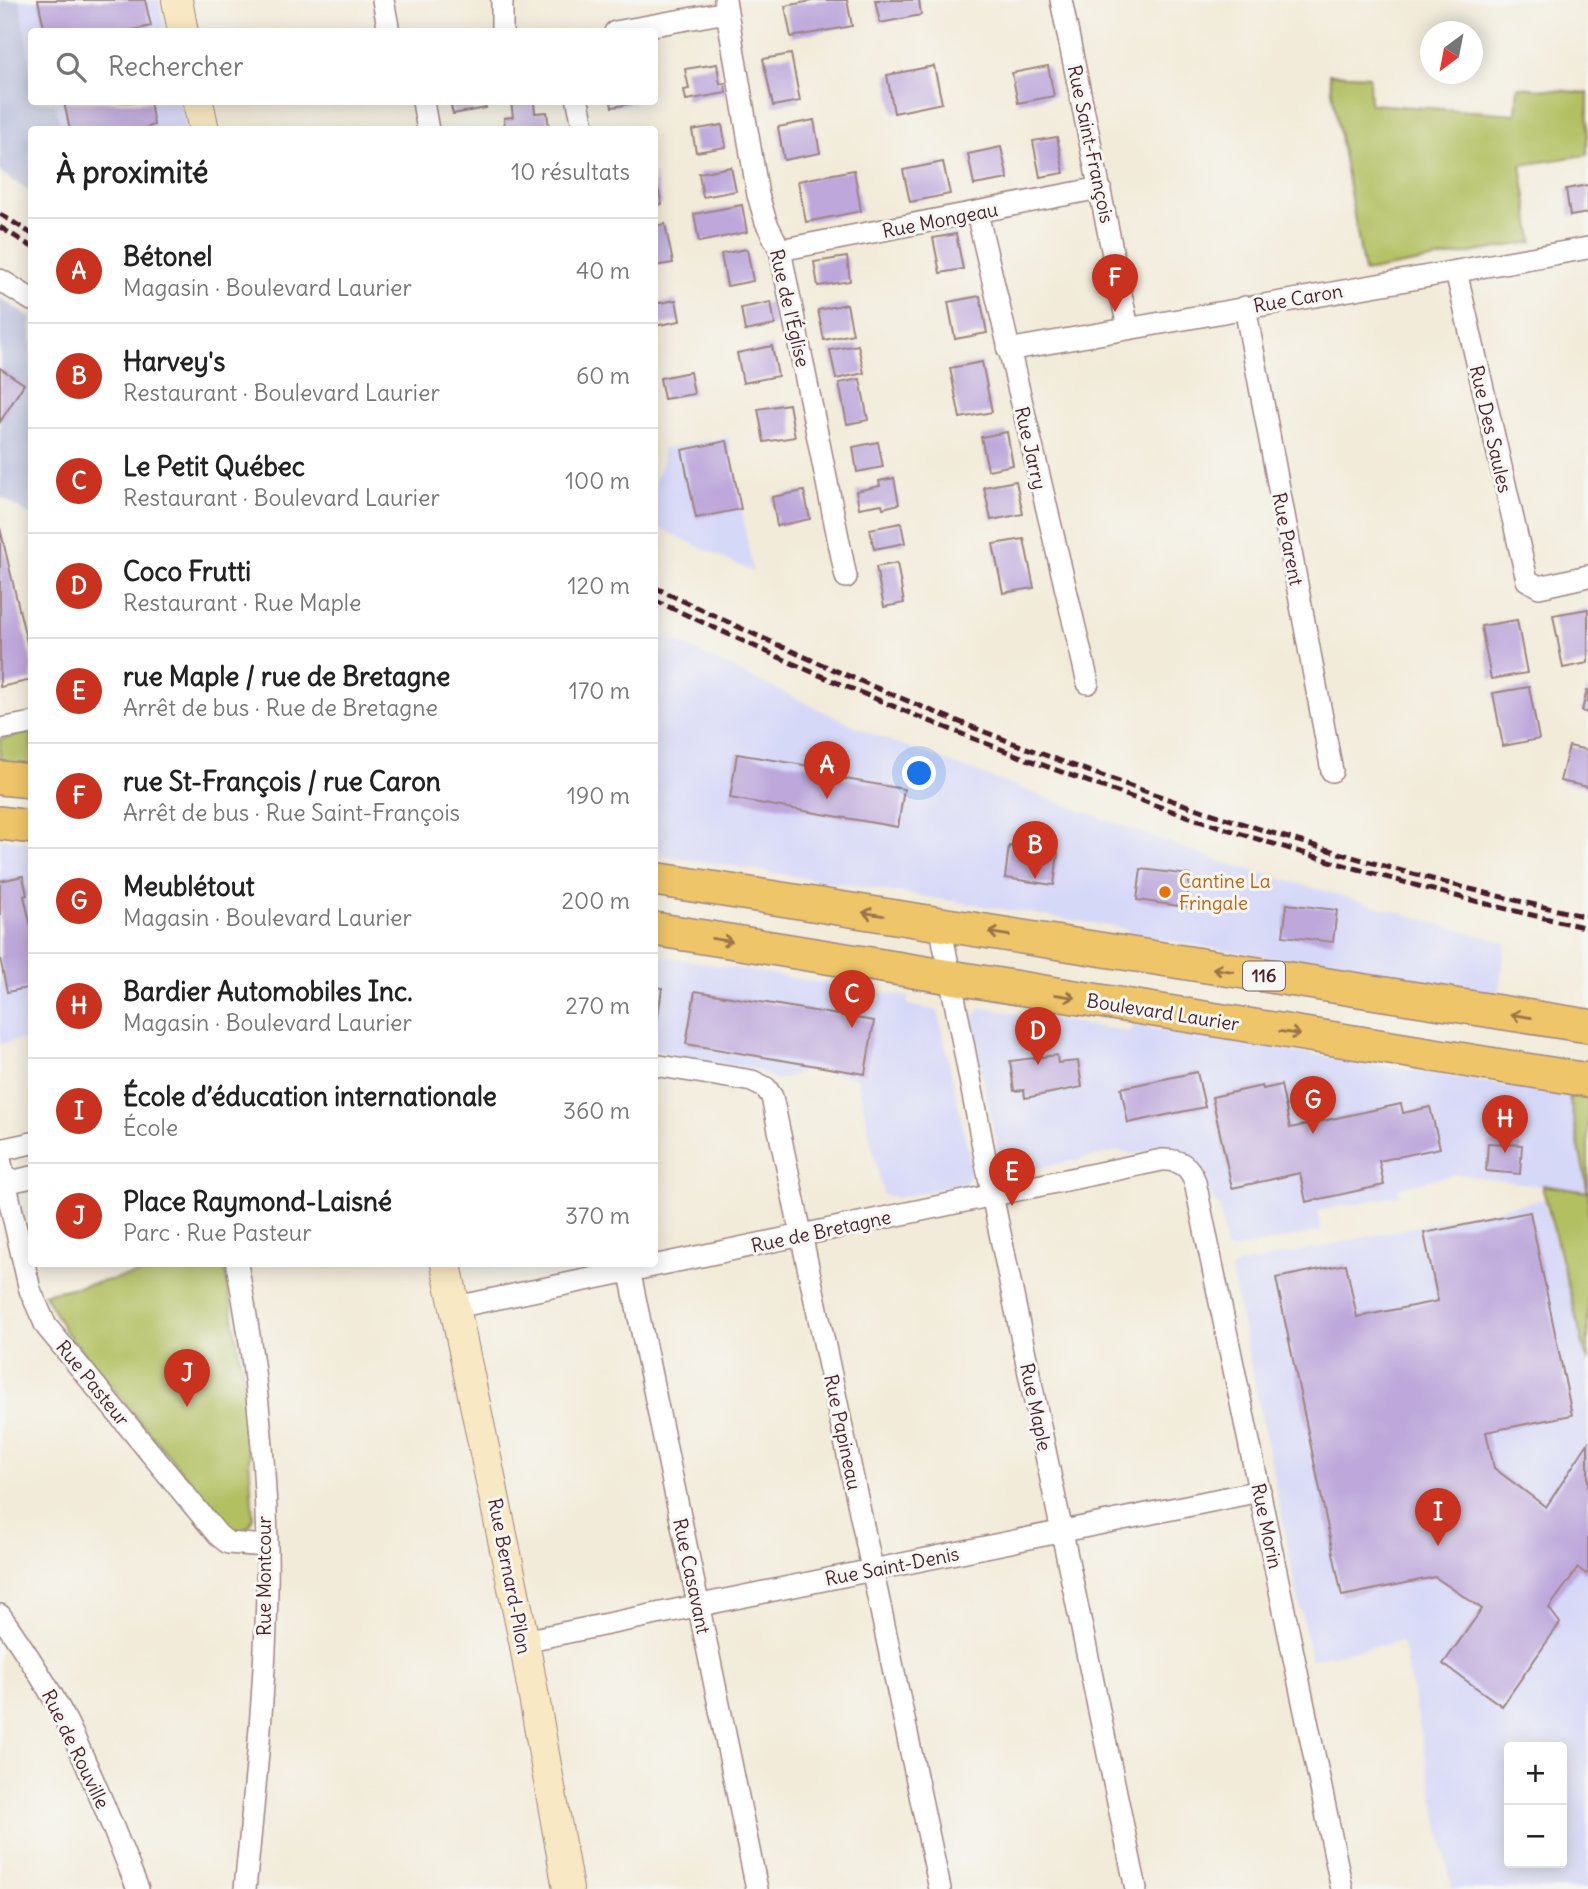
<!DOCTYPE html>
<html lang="fr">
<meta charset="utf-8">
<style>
body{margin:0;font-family:Delius,sans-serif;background:#f2f2f2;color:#222}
.controls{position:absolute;right:21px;bottom:21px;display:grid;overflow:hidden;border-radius:7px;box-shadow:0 4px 18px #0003}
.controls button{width:63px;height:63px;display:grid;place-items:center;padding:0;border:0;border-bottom:2px solid #e0e0e0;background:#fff;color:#222;font:35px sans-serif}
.compass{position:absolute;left:1420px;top:21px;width:63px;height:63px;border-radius:50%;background:#fff;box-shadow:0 4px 18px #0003;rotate:212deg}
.you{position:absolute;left:920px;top:774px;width:24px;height:24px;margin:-18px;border:5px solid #fff;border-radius:50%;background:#1a73e8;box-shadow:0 0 0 10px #1a73e833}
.badge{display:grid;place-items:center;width:46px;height:46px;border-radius:50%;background:#c8321e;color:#fff;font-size:23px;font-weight:700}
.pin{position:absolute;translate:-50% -58px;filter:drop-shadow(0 2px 4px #0008)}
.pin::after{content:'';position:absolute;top:37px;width:24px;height:21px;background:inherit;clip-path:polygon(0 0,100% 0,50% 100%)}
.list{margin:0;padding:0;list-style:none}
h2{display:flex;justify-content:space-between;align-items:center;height:91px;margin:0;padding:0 28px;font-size:30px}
h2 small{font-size:23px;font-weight:400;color:#767676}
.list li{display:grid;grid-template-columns:46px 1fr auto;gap:21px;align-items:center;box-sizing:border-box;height:105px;padding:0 28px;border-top:2px solid #e0e0e0}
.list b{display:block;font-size:26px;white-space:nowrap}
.list p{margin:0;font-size:23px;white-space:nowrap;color:#767676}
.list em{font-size:23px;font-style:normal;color:#767676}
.icon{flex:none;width:38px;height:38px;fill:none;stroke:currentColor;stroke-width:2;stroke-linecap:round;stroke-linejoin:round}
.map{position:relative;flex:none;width:1588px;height:1889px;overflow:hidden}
.search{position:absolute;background:#fff;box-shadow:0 4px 18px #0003;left:28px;top:28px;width:630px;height:77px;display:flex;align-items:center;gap:18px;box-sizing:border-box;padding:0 24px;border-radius:7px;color:#767676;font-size:26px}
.panel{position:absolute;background:#fff;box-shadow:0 4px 18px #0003;left:28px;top:126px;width:630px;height:1141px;border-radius:7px}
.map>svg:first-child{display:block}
.built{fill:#d6d8f8;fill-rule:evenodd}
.industrial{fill:#bec3dd}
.green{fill:#b3c062;stroke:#7e7046;stroke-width:2}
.building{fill:#bea8db}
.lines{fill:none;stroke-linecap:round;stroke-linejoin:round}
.street-casing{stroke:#9e8582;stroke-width:24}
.secondary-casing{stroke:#9e8582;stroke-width:32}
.primary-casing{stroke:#9e8582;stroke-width:36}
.street{stroke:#fff;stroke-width:21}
.secondary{stroke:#f8e8c3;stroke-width:30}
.primary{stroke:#eec569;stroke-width:33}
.rail{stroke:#4a1f2b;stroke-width:5;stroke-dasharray:10 5;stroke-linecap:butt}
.oneway{stroke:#9c724a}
.food-dot{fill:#e8710a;stroke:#f6f6f2;stroke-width:2.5}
.labels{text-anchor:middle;stroke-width:6;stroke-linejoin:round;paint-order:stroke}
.shield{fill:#f6f6f2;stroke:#7e6067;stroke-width:2}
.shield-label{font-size:18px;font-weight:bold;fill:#4a1f2b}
.street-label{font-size:19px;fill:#4a1f2b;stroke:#f6f6f2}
.food-label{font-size:19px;fill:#c56008;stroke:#f6f6f2;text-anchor:start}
</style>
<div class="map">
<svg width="1588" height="1889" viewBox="0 0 1588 1889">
<rect width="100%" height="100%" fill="#f6f6f2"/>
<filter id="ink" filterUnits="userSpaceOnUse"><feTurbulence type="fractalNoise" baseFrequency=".0143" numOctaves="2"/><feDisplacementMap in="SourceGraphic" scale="14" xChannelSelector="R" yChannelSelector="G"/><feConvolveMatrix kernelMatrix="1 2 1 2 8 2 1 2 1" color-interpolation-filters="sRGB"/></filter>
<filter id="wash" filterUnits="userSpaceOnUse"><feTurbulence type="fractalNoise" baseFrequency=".00686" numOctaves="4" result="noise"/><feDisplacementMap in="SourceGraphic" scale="28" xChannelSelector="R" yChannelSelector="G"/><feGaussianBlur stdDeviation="1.57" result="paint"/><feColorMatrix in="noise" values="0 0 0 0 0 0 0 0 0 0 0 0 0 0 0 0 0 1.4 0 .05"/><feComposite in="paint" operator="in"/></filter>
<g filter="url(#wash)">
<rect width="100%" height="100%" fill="#f2ebd9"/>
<path class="built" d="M20,0H159L165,31L32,32L31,70Z
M55,102H180L186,129H61Z
M728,437L753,572L655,526V480L663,463L662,449Z
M654,632L872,734L1219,861L1506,943L1498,995L1128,934L1127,929L1085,922L655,854Z
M0,839L32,843L31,1037L0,1044Z
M654,955L908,997V1005L938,1011L972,1170L966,1183L897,1198L890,1195H883L857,1077L811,1069L776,1081L758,1070L655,1051Z
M982,1008L1130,1032L1132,1025L1569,1096L1588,1193L1457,1174L1399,1187V1195L1317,1211L1321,1231L1231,1250L1226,1249L1219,1206L1210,1195L1203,1168L1183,1151L1164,1148L1134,1154L1118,1151L1010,1174L1006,1171L1001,1164L972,1025L975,1015Z
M1543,1199L1588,1364V1889H1452L1402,1641L1311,1659L1231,1270L1237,1265ZM1509,1747H1562V1863H1509Z"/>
<path class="industrial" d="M0,0H20L31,70L32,102H55L61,129L32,130L31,192L0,172Z
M0,298L31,318V516L0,496Z"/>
<path class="green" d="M1329,74L1369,76L1370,104L1516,114L1518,87L1588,93L1587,155L1521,165L1533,242L1364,272Z
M31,732V766L0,763V739Z
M1569,1096L1588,1098V1363L1542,1185L1588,1192Z
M185,1264H224L244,1381L253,1517L250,1525L241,1531L232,1530L225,1524L65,1331L44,1294Z"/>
<g id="blocks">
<path class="building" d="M38,0H145L151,26L124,32H45Z
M817,0H847L852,26L791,37L785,6Z
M875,0H919L921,15L880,23Z
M791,54L800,101L773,106L763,59Z
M717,64L720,84L725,83L726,93L686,100L684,90L689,89L685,69Z
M934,66L942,103L894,113L887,75Z
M1048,66L1054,96L1018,103L1012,73Z
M64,102H150L154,125L140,130H70Z
M450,102H485L486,108L453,114Z
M511,102H534L535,113L547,112L549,128L505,130L504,118L513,117Z
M611,102H635V103L612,107Z
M814,120L820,153L784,160L778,127Z
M722,125L726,147L696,152L692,130Z
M1057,137L1064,173L1040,177L1033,141Z
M1001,147L1008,179L974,185L968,154Z
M943,162L950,194L910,202L903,170Z
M731,167L736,191L703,197L699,173Z
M854,170L861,211L806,222L798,181Z
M654,173L662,204L654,206Z
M1588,185V213L1570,216L1566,189Z
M742,205L747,232L699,242L694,214Z
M665,224L673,263L654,266V226Z
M956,234L963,269L940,273L933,238Z
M747,249L753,281L727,286L721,254Z
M847,257L850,281L818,286L814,262Z
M980,296L987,333L955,339L948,302Z
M676,300L680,321L654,326V304Z
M771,302L775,325L745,331L741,308Z
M847,304L853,334L824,340L818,310Z
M858,345L864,373L836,379L830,350Z
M772,346L778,376L743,383L737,353Z
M982,362L992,412L960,418L950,368Z
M0,368L24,384L0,422Z
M690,372L694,394L664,399L660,378Z
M860,379L868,420L847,424L839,383Z
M789,404L795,437L764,442L758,409Z
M1007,432L1013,465L988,470L981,437Z
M727,441L741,509L696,518L682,450Z
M878,442L883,467L857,472L853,447Z
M894,478L899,504L883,508L882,504L859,508L856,491L880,486L879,481Z
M1016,481L1023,514L991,520L984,487Z
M804,491L810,519L777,526L772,497Z
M901,523L905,543L874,549L870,529Z
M0,528L32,664V680L0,687Z
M1024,539L1034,588L1003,593L993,544Z
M897,563L904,603L884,607L876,567Z
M1588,609V663L1563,668L1553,615Z
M1517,620L1527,673L1491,679L1481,626Z
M1529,687L1539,739L1503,746L1493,693Z
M1587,690H1588V713L1582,711Z
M1569,746L1588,750V787L1560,781Z
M737,754L828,769L827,776L904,789L898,827L730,798Z
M1009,846L1058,853L1054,885L1005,878Z
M1141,869L1190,875L1186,907L1137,900Z
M23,876L27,895L24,896L32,931V987L7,992L0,958V881Z
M1287,904L1337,910L1333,942L1283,936Z
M654,987L662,988L656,1030H654Z
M695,991L874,1021L865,1074L686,1044Z
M1057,1055L1058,1063L1078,1061L1082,1087L1025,1098L1024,1090L1014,1091L1010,1061Z
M1197,1072L1205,1107L1128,1123L1121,1088Z
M1281,1085L1290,1128L1401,1104L1403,1113L1430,1107L1440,1148L1379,1161L1384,1185L1306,1202L1300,1173L1232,1188L1212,1097L1262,1086L1263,1089Z
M1488,1143L1522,1145L1520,1174L1486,1171Z
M1530,1212L1572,1415L1486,1432L1494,1468L1546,1507L1588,1443V1572L1586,1574L1578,1568L1549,1608L1560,1623L1502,1706L1443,1664L1482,1609L1435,1577L1342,1596L1276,1278L1346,1264L1357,1317L1438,1301L1424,1233Z"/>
</g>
</g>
<g filter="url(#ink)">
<use href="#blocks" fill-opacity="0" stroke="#9e8582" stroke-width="2"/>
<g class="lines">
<defs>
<path id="street" d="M383,0L389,32
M725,0L758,195L766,222L780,250L846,577
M1061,0L1128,328
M502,32V0
M615,32L727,12
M423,102L428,130
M578,102L584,130
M977,213L1088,683
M780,250L1100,188
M1456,271L1527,580L1539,587L1588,576
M0,280L32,300
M1245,307L1332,771
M1008,350L1588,248
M0,729L32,723
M940,924L996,1214L1136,1889
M654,1065L752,1081L766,1088L772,1097L940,1889
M0,1150L32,1143
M0,1159L30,1290L46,1326L218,1535L228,1543L266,1546
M0,1184L32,1177
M237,1264C257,1371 269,1482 267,1592C265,1691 255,1790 245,1889
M628,1264L757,1889
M456,1307L1162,1160C1179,1159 1190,1166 1195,1182L1342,1889
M0,1615C24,1649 47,1684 66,1721C93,1775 115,1833 138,1889
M524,1641L1260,1491"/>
<path id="secondary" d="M177,0L183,32
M198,102L204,130
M446,1264L524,1641L568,1889"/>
<path id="primary" d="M0,778L32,781
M0,823L32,827
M654,879L1588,1026
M654,929L1588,1080"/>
</defs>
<use href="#street" class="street-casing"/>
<use href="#secondary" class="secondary-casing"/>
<use href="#primary" class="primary-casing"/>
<use href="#street" class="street"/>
<use href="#secondary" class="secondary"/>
<use href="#primary" class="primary"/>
<path class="rail" d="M0,214L32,234
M0,227L32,247
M654,587C951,731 1266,846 1588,917
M654,600C722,631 789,663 857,691C1093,791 1338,872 1588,928"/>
</g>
<defs><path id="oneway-shaft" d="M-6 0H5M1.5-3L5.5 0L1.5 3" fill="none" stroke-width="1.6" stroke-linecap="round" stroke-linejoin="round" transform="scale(1.75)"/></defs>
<g class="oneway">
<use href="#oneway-shaft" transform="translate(873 914) rotate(-171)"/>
<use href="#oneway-shaft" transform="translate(999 934) rotate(-171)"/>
<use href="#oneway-shaft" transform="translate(722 940) rotate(9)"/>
<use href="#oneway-shaft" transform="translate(1223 970) rotate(-171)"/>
<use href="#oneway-shaft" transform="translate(1065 996) rotate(9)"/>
<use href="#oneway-shaft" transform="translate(1521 1016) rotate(-171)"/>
<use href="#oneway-shaft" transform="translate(1290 1033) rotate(9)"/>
</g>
</g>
<circle class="food-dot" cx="1165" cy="892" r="7"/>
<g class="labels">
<rect class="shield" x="1243" y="961.5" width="42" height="29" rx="5"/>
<g class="shield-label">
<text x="1264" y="982">116</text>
</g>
<g class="street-label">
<text transform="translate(1091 144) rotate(78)" y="7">Rue Saint-François</text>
<text transform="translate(940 220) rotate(-11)" y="7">Rue Mongeau</text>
<text transform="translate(1298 298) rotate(-10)" y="7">Rue Caron</text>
<text transform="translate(790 308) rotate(77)" y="7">Rue de l'Église</text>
<text transform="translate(1491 429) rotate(77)" y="7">Rue Des Saules</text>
<text transform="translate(1031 448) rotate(77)" y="7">Rue Jarry</text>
<text transform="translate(1288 539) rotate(79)" y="7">Rue Parent</text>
<text transform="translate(1163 1012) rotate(9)" y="7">Boulevard Laurier</text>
<text transform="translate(821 1231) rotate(-12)" y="7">Rue de Bretagne</text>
<text transform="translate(93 1383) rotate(51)" y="7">Rue Pasteur</text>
<text transform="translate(1036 1407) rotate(78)" y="7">Rue Maple</text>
<text transform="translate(843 1432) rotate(78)" y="7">Rue Papineau</text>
<text transform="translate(1267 1526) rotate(78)" y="7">Rue Morin</text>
<text transform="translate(892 1566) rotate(-11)" y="7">Rue Saint-Denis</text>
<text transform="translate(264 1576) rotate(-90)" y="7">Rue Montcour</text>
<text transform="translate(510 1576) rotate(79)" y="7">Rue Bernard-Pilon</text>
<text transform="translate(692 1576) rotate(78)" y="7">Rue Casavant</text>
<text transform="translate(76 1749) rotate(64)" y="7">Rue de Rouville</text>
</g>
<g class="food-label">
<text x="1179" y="888">Cantine La<tspan x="1179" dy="22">Fringale</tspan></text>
</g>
</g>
</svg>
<div class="controls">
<button>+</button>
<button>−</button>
</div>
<svg class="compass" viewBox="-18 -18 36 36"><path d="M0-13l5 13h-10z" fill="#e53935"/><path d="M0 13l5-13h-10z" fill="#767676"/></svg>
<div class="you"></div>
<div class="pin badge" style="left:827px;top:799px">A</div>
<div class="pin badge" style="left:1035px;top:879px">B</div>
<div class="pin badge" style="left:852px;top:1028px">C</div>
<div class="pin badge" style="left:1038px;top:1065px">D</div>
<div class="pin badge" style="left:1012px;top:1206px">E</div>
<div class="pin badge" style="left:1115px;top:312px">F</div>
<div class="pin badge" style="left:1313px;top:1134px">G</div>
<div class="pin badge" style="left:1505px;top:1153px">H</div>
<div class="pin badge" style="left:1438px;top:1546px">I</div>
<div class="pin badge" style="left:187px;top:1407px">J</div>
<div class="search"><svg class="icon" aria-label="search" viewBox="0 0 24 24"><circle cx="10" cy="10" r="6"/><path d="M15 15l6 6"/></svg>Rechercher</div>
<section class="panel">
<h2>À proximité<small>10 résultats</small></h2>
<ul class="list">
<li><span class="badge">A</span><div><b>Bétonel</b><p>Magasin · Boulevard Laurier</p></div><em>40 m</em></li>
<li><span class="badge">B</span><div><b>Harvey's</b><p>Restaurant · Boulevard Laurier</p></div><em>60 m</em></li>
<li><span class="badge">C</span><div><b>Le Petit Québec</b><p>Restaurant · Boulevard Laurier</p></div><em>100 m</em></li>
<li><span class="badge">D</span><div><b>Coco Frutti</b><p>Restaurant · Rue Maple</p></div><em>120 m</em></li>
<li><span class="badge">E</span><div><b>rue Maple / rue de Bretagne</b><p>Arrêt de bus · Rue de Bretagne</p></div><em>170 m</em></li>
<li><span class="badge">F</span><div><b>rue St-François / rue Caron</b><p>Arrêt de bus · Rue Saint-François</p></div><em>190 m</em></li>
<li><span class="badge">G</span><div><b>Meublétout</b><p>Magasin · Boulevard Laurier</p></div><em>200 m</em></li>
<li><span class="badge">H</span><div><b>Bardier Automobiles Inc.</b><p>Magasin · Boulevard Laurier</p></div><em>270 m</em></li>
<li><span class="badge">I</span><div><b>École d’éducation internationale</b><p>École</p></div><em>360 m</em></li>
<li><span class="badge">J</span><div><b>Place Raymond-Laisné</b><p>Parc · Rue Pasteur</p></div><em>370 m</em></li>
</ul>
</section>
</div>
